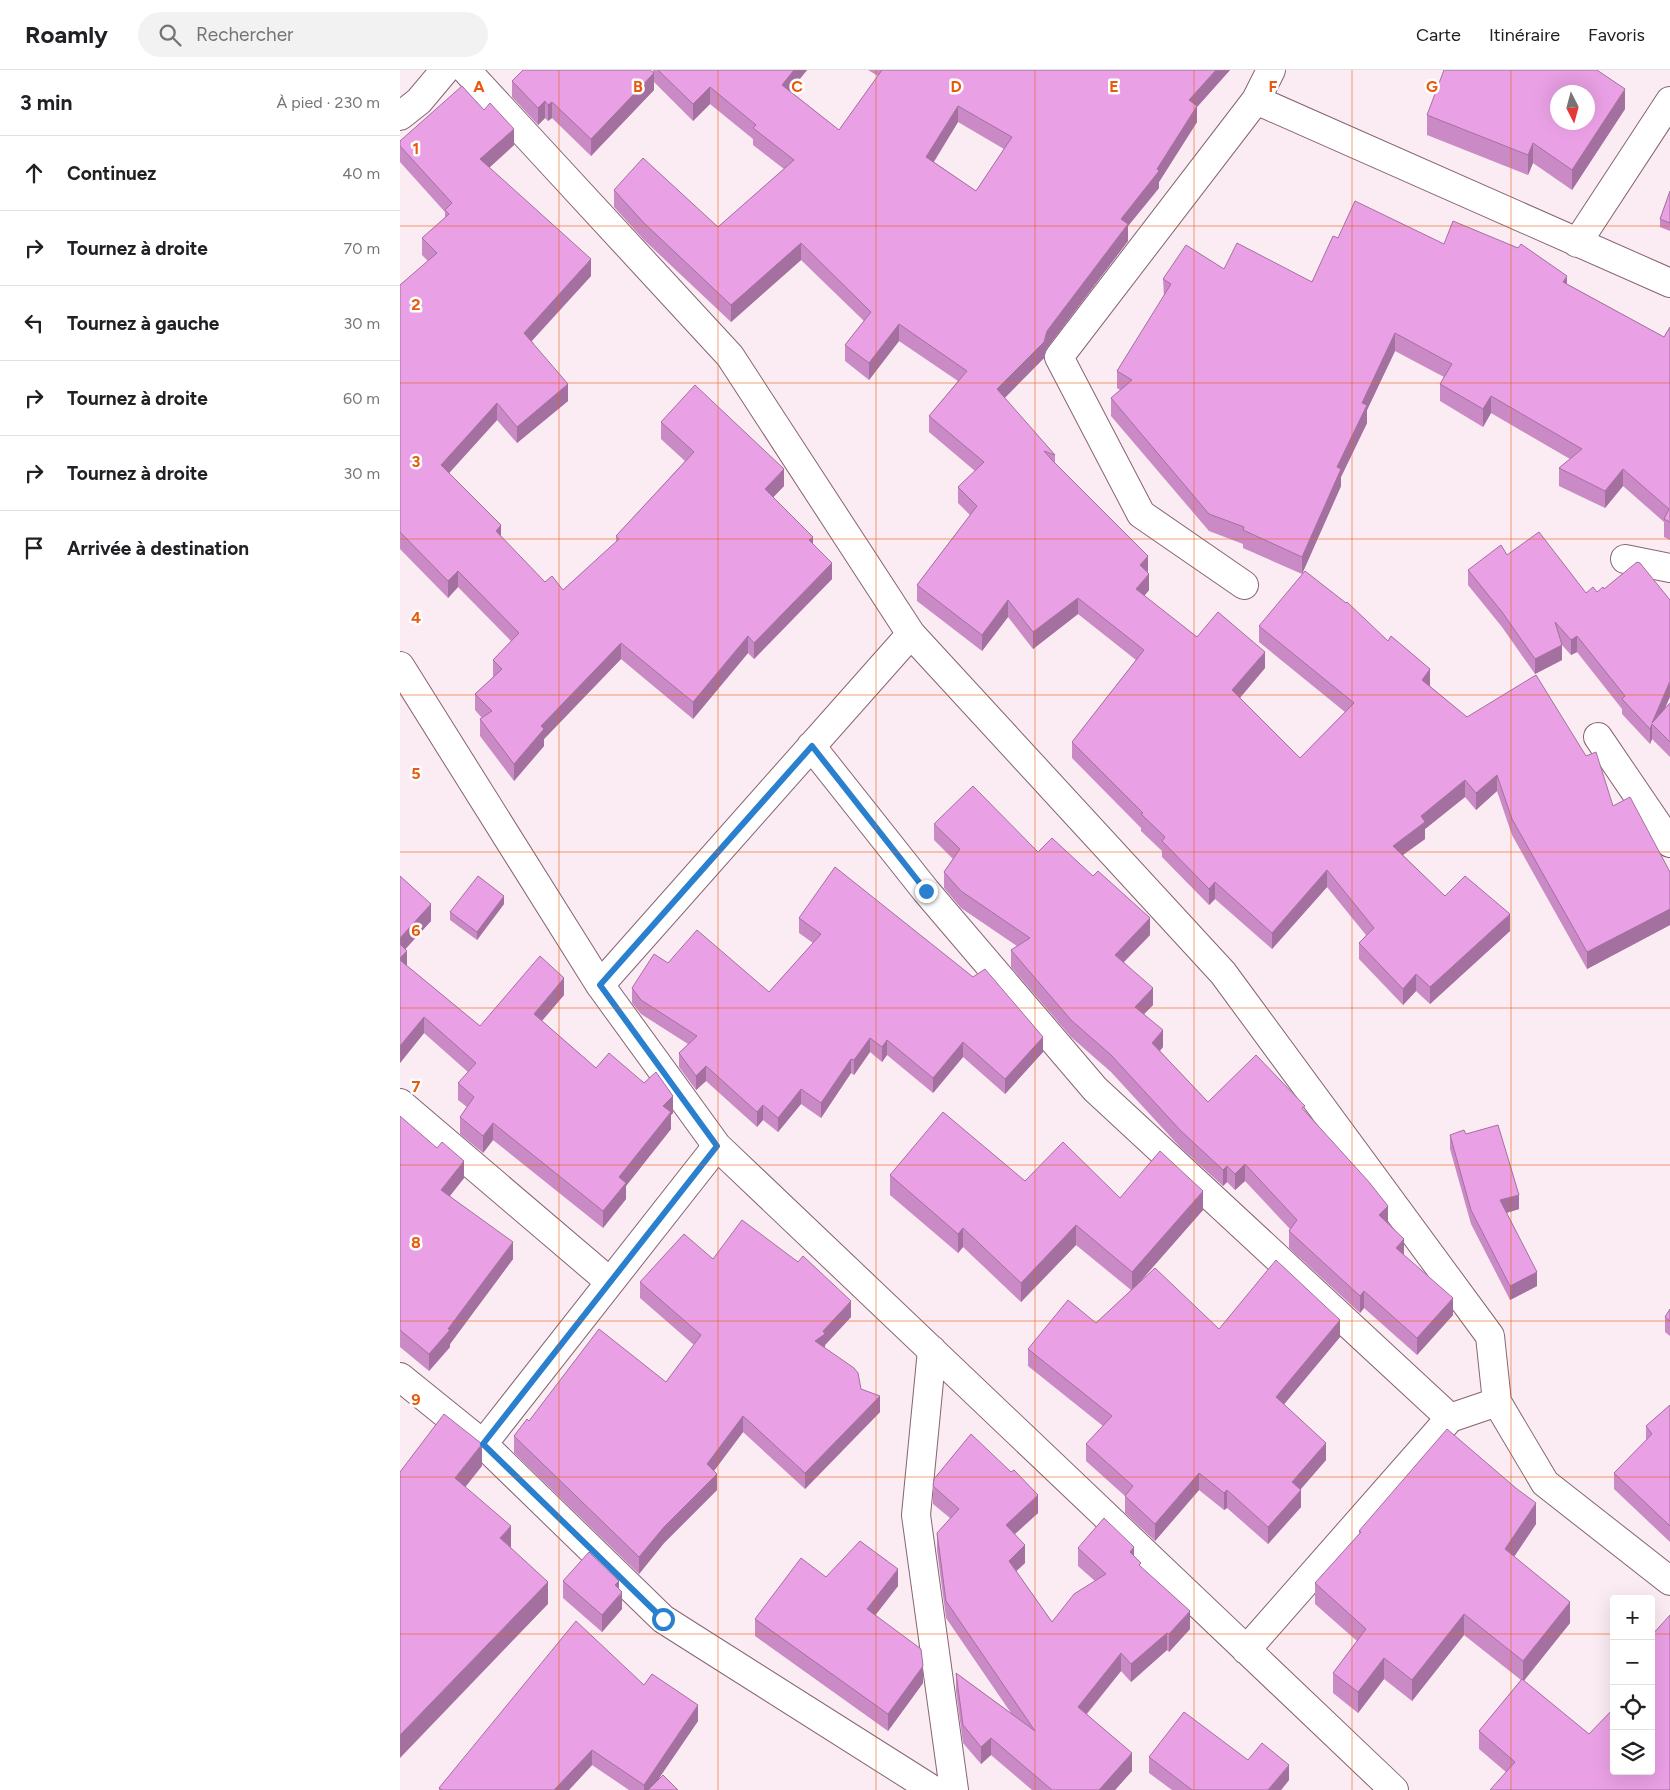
<!DOCTYPE html>
<html lang="fr">
<meta charset="utf-8">
<style>
body{margin:0;font-family:Figtree,sans-serif;background:#f2f2f2;color:#202124}
.controls{position:absolute;right:15px;bottom:15px;display:grid;overflow:hidden;border-radius:5px;box-shadow:0 5px 20px #0002}
.controls button{width:45px;height:45px;display:grid;place-items:center;padding:0;border:0;border-bottom:1px solid #e0e0e0;background:#fff;color:#202124;font:25px sans-serif}
.compass{position:absolute;left:1150px;top:15px;width:45px;height:45px;border-radius:50%;background:#fff;box-shadow:0 5px 20px #0002;rotate:174deg}
.stop{position:absolute;width:15px;height:15px;margin:-11px;border:4px solid #2a80ce;border-radius:50%;background:#fff}
.stop.end{background:#2a80ce;border-color:#fff;box-shadow:0 1px 5px #0008}
.list{margin:0;padding:0;list-style:none}
h2{display:flex;justify-content:space-between;align-items:center;height:65px;margin:0;padding:0 20px;font-size:21px}
h2 small{font-size:16px;font-weight:400;color:#757577}
.list li{display:grid;grid-template-columns:32px 1fr auto;gap:15px;align-items:center;box-sizing:border-box;height:75px;padding:0 20px;border-top:1px solid #e0e0e0}
.list b{display:block;font-size:19px;white-space:nowrap}
.list em{font-size:16px;font-style:normal;color:#757577}
.icon{flex:none;width:28px;height:28px;fill:none;stroke:currentColor;stroke-width:2;stroke-linecap:round;stroke-linejoin:round}
.map{position:relative;flex:none;width:1270px;height:1720px;overflow:hidden}
header{display:flex;align-items:center;gap:30px;box-sizing:border-box;height:70px;padding:0 25px;background:#fff;border-bottom:1px solid #e0e0e0}
header strong{font-size:24px}
nav{display:flex;gap:28px;margin-inline-start:auto;font-size:18px}
.search{width:350px;height:45px;background:#f2f2f2;display:flex;align-items:center;gap:12px;box-sizing:border-box;padding:0 18px;border-radius:28px;color:#757577;font-size:19px}
main{display:flex}
aside{flex:1;background:#fff}
.map>svg:first-child{display:block}
.lines{fill:none;stroke-linecap:round;stroke-linejoin:round}
.minor-casing{stroke:#866474;stroke-width:30}
.minor{stroke:#fff;stroke-width:28}
.wall{fill:#c98ac5;fill-rule:evenodd}
.shaded-wall{fill:#a470a0}
.building{fill:#eaa0e5;stroke:#a470a0;fill-rule:evenodd}
.route{stroke:#2a80ce;stroke-width:6}
.grid{fill:none;stroke:#e8590c;stroke-width:1;stroke-opacity:0.55}
.grid-label{font-size:16px;text-anchor:middle;font-weight:bold;fill:#e8590c;stroke:#fefefe;stroke-width:5;stroke-linejoin:round;paint-order:stroke}
</style>
<header>
<strong>Roamly</strong>
<div class="search"><svg class="icon" aria-label="search" viewBox="0 0 24 24"><circle cx="10" cy="10" r="6"/><path d="M15 15l6 6"/></svg>Rechercher</div>
<nav><a>Carte</a><a>Itinéraire</a><a>Favoris</a></nav>
</header>
<main>
<aside>
<h2>3 min<small>À pied · 230 m</small></h2>
<ul class="list">
<li><svg class="icon" aria-label="ahead" viewBox="0 0 24 24"><path d="M12 20V5M6 11l6-6 6 6"/></svg><div><b>Continuez</b></div><em>40 m</em></li>
<li><svg class="icon" aria-label="right" viewBox="0 0 24 24"><path d="M7 20v-9h11M14 6l5 5-5 5"/></svg><div><b>Tournez à droite</b></div><em>70 m</em></li>
<li><svg class="icon" aria-label="left" viewBox="0 0 24 24"><path d="M17 20v-9H6M10 6l-5 5 5 5"/></svg><div><b>Tournez à gauche</b></div><em>30 m</em></li>
<li><svg class="icon" aria-label="right" viewBox="0 0 24 24"><path d="M7 20v-9h11M14 6l5 5-5 5"/></svg><div><b>Tournez à droite</b></div><em>60 m</em></li>
<li><svg class="icon" aria-label="right" viewBox="0 0 24 24"><path d="M7 20v-9h11M14 6l5 5-5 5"/></svg><div><b>Tournez à droite</b></div><em>30 m</em></li>
<li><svg class="icon" aria-label="arrive" viewBox="0 0 24 24"><path d="M6 21V4h12l-3 4 3 4H6"/></svg><div><b>Arrivée à destination</b></div></li>
</ul>
</aside>
<div class="map">
<svg width="1270" height="1720" viewBox="0 0 1270 1720">
<rect width="100%" height="100%" fill="#fbebf2"/>
<g class="lines">
<defs>
<path id="minor" d="M66,0L330,286L511,564L823,903L1090,1266L1097,1332L1145,1413L1270,1511
M856,30L1270,213
M0,46L19,31L45,0
M1177,173L1270,31
M1225,489L1270,498
M844,515L741,444L659,287L856,30L871,0
M0,596L200,915L317,1076L994,1720
M1198,667L1270,773
M411,676L526,821L695,1019L1050,1348
M200,915L511,564
M0,1033L210,1212
M532,1280L516,1445L554,1720
M0,1307L83,1374L263,1549L533,1720
M83,1374L317,1076
M846,1580L1050,1348L1097,1332"/>
</defs>
<use href="#minor" class="minor-casing"/>
<use href="#minor" class="minor"/>
</g>
<path class="wall" d="M253,0H407L390,21L439,60L478,6L468,0H830L797,37V52L759,112V118L728,156V171L647,278L644,288L604,328L655,385V393L748,502L749,520L744,526L797,567L865,598L840,628L900,688L945,642L859,572V556L1030,615V616L1067,647L1213,736L1270,802V855L1187,899L1112,765L1097,721L1076,740L1065,727L1025,759V769L1003,785L1045,826L1110,861L1030,934L1016,921L1003,935L959,889V873L966,865L927,817L872,879L815,829L809,835L762,787V781L741,761V758L672,688V672L736,590L678,544L633,579L608,547L582,581L517,531V515L570,445L558,433V417L575,401L529,362V346L558,311L499,271L469,310L445,291V275L464,251L401,190L331,252L244,170L214,137V120L318,157L384,99L353,75V69L310,34L293,51L254,12V20L191,86L152,48L148,51L145,48L138,55L112,27V11L253,2ZM558,52L604,79L576,121L534,92Z
M1225,39L1172,120L1133,93L1128,105L1027,65V45Z
M0,71L114,75L89,98L191,206L132,271L168,331L117,373L97,350L49,403L101,467L145,512L163,520L216,472V466L285,391L261,369V352L384,416L373,427L413,474L432,509L354,589L348,583L293,649L221,589L144,669V676L114,711L80,666V649L82,648L75,640V624L93,607V590L111,571L58,517L48,528L0,479V215L28,191L22,185V168L45,148V142L0,92Z
M1270,121V161L1260,157V149Z
M938,168L1044,174L1167,214L1264,267L1270,257V470L1264,467V452L1223,416L1205,438L1159,416V398L1170,389L1091,343L1083,357L1040,331V314L1044,307L995,281L967,340V353L941,407V416L902,504L843,478V474L809,461L711,346V328L720,320L717,318V301L764,227L763,209L824,199L912,212Z
M1107,485L1265,639L1270,633V687L1252,669L1250,674L1222,644V639L1177,582L1171,585L1162,575V590L1135,604L1102,557L1068,515V500Z
M534,754L638,782L750,865L724,892L753,935L744,944L763,977L760,981L808,1032L905,1041L988,1153L1004,1185L1053,1245L1017,1285L964,1238L960,1243L889,1178V1161L890,1159L845,1111L835,1120L827,1112L823,1116L780,1077L711,1002L671,967L611,897V880L617,876L561,838L544,818V802L553,789L534,770Z
M0,806L31,851L5,879L7,896L80,956L164,925L142,951L196,998L273,1043L271,1045V1059L226,1116V1129L203,1158L93,1070L83,1083L60,1064V1047L67,1037L58,1030V1013L68,1002L24,963L0,993Z
M104,834L77,870L50,850V842Z
M399,848L643,982L605,1024L563,987L533,1023L487,985L482,992L470,982L454,1005L451,1003L421,1048L401,1034L378,1062L363,1050L357,1057L306,1011L296,1020L279,997V983L288,974L241,944L232,933V918L268,893L369,922L413,873L399,863Z
M0,1046L64,1108L50,1126L113,1189L50,1274V1277L29,1301L0,1277Z
M1066,1064L1119,1139L1106,1143L1137,1216L1110,1230L1071,1154L1050,1079V1065Z
M490,1105L625,1111L720,1128L803,1140L741,1210L819,1259L940,1267L884,1334L926,1390L901,1419V1437L868,1474L827,1438L824,1440L799,1420L755,1471L725,1443V1426L686,1391V1374L703,1356L628,1296V1279L696,1253L731,1220L676,1175L621,1232L563,1177L558,1183L490,1125Z
M313,1189L451,1247L425,1275V1278L461,1319L480,1342L405,1419L343,1362L314,1401L317,1420L264,1473L239,1504L114,1383V1366L129,1351L266,1312L294,1275L240,1228V1212Z
M1270,1239V1266L1265,1262V1247Z
M1270,1335V1472L1214,1419V1403L1246,1371V1356Z
M533,1416L638,1443L615,1464L625,1493L616,1501L652,1552L695,1511L678,1496V1478L734,1486L741,1497L790,1559L769,1582L767,1580L731,1612L721,1601L687,1644L732,1701L715,1720H632L591,1685L581,1694L563,1673L556,1621V1603L611,1643L546,1548L537,1480V1463L550,1448L533,1434Z
M1136,1454L1114,1487L1170,1553L1123,1611L1189,1664L1270,1720L1106,1702L1079,1679V1661L1121,1610L1064,1565L1012,1631L984,1609L958,1643L933,1623V1603L957,1571L915,1534V1513L959,1464V1461Z
M426,1507L498,1516L475,1545L523,1613L488,1661L355,1566V1549Z
M163,1511L219,1519L222,1539L202,1562L163,1528Z
M244,1615L298,1651L257,1711L278,1720H229L192,1695L169,1720H39V1718Z
M749,1687L848,1690L889,1710L881,1720H772L749,1703Z"/>
<path class="shaded-wall" d="M394,0H407L382,31V15Z
M816,0H830L797,37V52L759,112V118L728,156V171L647,278L644,288L597,336V319L647,261L721,149L757,99L789,30Z
M254,3V20L191,86V69Z
M310,17V34L293,51V34Z
M1225,19V39L1172,120V100Z
M145,31V48L138,55V38Z
M152,32V48L148,51V35Z
M558,36V52L526,104V87Z
M114,59V75L80,106V89Z
M1133,73V93L1128,105V85Z
M401,173V190L331,252V235Z
M191,189V206L124,279V263Z
M1167,206V223L1163,212Z
M499,254V271L469,310V293Z
M995,263V281L967,340V353L941,407V416L902,504V487L962,333Z
M168,314V331L117,373V357Z
M1091,326V343L1083,357V339Z
M97,333V350L41,412V395Z
M384,399V416L365,436V419Z
M1223,399V416L1205,438V421Z
M101,455V472L96,461Z
M413,467V483L409,470Z
M748,486V502L740,495Z
M432,493V509L354,589V573Z
M58,501V517L48,528V511Z
M749,504V520L736,536V519Z
M678,528V544L633,579V562Z
M608,530V547L582,581V565Z
M348,566V583L293,649V632Z
M1177,566V582L1171,585V570Z
M221,573V589L144,669V676L114,711V694L141,656Z
M1162,575V590L1135,604V589Z
M865,582V598L832,637V620Z
M1030,599V615L1022,627V610Z
M1270,611V627L1256,659L1252,653Z
M1252,654V669L1250,674V659Z
M1097,705V721L1076,740V723Z
M1065,710V727L1025,759V769L993,792V776L1021,746Z
M927,800V817L872,879V863Z
M815,812V829L809,835V819Z
M104,826V834L77,870V862Z
M31,834V851L0,885V868Z
M1270,839V855L1187,899V882Z
M1110,844V861L1030,934V917Z
M750,848V865L715,901V885Z
M7,881V897L0,905V888Z
M1016,904V921L1003,935V919Z
M164,908V925L134,960V944Z
M753,918V935L735,953V937Z
M24,947V963L0,993V976Z
M763,960V977L752,989V973Z
M643,967V982L605,1024V1009Z
M470,968V982L454,1005V990Z
M487,970V985L482,992V977Z
M563,972V987L533,1023V1008Z
M451,989V1003L421,1048V1033Z
M306,996V1011L296,1020V1006Z
M401,1019V1034L378,1062V1048Z
M273,1026V1043L271,1045V1059L226,1116V1129L203,1158V1141L219,1107L263,1036Z
M363,1035V1050L357,1057V1042Z
M93,1053V1070L83,1083V1066Z
M64,1091V1108L41,1137V1120Z
M845,1094V1111L835,1120V1104Z
M827,1096V1112L823,1116V1100Z
M803,1121V1140L732,1221V1202Z
M1119,1125V1139L1100,1145V1130Z
M988,1136V1153L979,1145Z
M676,1155V1175L621,1232V1213Z
M563,1158V1177L558,1183V1164Z
M1004,1169V1186L996,1178Z
M113,1172V1189L50,1274V1277L29,1301V1284Z
M1137,1202V1216L1110,1230V1216Z
M964,1221V1238L960,1243V1226Z
M1053,1228V1245L1017,1285V1268Z
M451,1231V1247L425,1275V1280L415,1271L423,1261Z
M940,1250V1267L876,1344V1327Z
M480,1326V1342L405,1419V1403Z
M343,1346V1362L307,1410V1394Z
M926,1373V1390L892,1429V1412Z
M82,1374V1396L55,1430V1408Z
M799,1403V1420L755,1471V1454Z
M317,1404V1420L264,1473L239,1504V1487L264,1457Z
M827,1420V1438L824,1440V1423Z
M901,1420V1437L868,1474V1457Z
M638,1425V1443L606,1472V1455Z
M1136,1433V1454L1105,1500V1479Z
M111,1456V1478L100,1468Z
M625,1475V1493L609,1508V1491Z
M734,1477V1494L730,1482Z
M498,1499V1516L467,1556V1539Z
M219,1511V1527L222,1522V1539L202,1562V1545L215,1515Z
M148,1512V1534L0,1688V1665Z
M1170,1532V1553L1123,1612V1591Z
M790,1541V1559L769,1582V1564Z
M1064,1544V1565L1012,1631V1610Z
M767,1563V1580L731,1612V1594Z
M721,1583V1601L678,1654V1637Z
M984,1588V1609L958,1643V1622Z
M523,1596V1613L488,1661V1644Z
M298,1635V1651L251,1720H244V1715Z
M591,1668V1685L581,1694V1677Z
M192,1680V1695L169,1720H154Z
M732,1683V1701L715,1720H699Z
M889,1695V1710L881,1720H868Z"/>
<path class="building" d="M123,0H250L254,3L191,69L152,32L148,35L145,31L138,38L112,11Z
M258,0H394L382,15L439,60L482,0H816L789,30L797,36L757,99L759,101L721,149L728,154L647,261L644,272L597,319L655,385L644,381L652,390L748,486L740,495L749,504L736,519L797,567L818,542L865,582L832,620L900,688L954,633L859,556L905,501L946,533L947,532L988,571L991,566L1030,599L1022,610L1067,647L1136,605L1186,686L1196,682L1213,736L1230,727L1270,802V839L1187,882L1112,749L1097,705L1076,723L1065,710L1021,746L1025,752L993,776L1045,826L1065,806L1110,844L1030,917L1016,904L1003,919L959,873L974,858L927,800L872,863L815,812L809,819L762,771L765,767L741,744L743,743L672,672L744,580L678,528L633,562L608,530L582,565L517,515L577,436L558,417L584,392L529,346L567,301L499,254L469,293L445,275L471,242L401,173L331,235L244,153L214,120L243,88L318,157L394,90L353,58L356,55L310,17L293,34ZM558,36L612,67L576,121L526,87Z
M1044,0H1197L1225,19L1172,100L1133,73L1128,85L1027,45ZM1158,22H1188V52H1158Z
M62,16L84,40L90,33L114,59L80,89L191,189L124,263L168,314L117,357L97,333L41,395L101,455L96,461L145,512L152,506L163,520L219,469L216,466L294,382L261,352L295,315L384,399L365,419L413,467L409,470L432,493L354,573L348,566L293,632L221,573L141,656L144,659L114,694L80,649L92,641L75,624L102,599L93,590L119,563L58,501L48,511L0,462V215L37,183L22,168L49,144L45,140L52,133L0,76V71Z
M1270,121V153L1260,149Z
M955,131L1044,174L1053,151L1118,178L1121,174L1167,206L1163,212L1264,267L1270,257V452L1264,449L1269,439L1223,399L1205,421L1159,398L1182,379L1091,326L1083,339L1040,314L1052,294L995,263L962,333L967,335L937,397L941,399L902,487L843,460L844,457L809,444L711,328L732,310L717,301L771,214L763,209L786,175L824,199L837,173L912,212L933,166L938,168Z
M1139,462L1186,523L1193,517L1197,522L1203,517L1204,519L1237,492L1240,493L1270,530V611L1252,653L1270,633V672L1252,654L1250,659L1222,629L1225,626L1177,566L1171,570L1155,552L1162,575L1135,589L1102,542L1068,500L1101,475L1107,485Z
M573,716L638,782L652,768L693,806L698,801L750,848L715,885L753,918L735,937L763,960L752,973L808,1032L856,985L905,1036L902,1038L969,1112L988,1136L979,1145L1004,1169L996,1178L1053,1228L1017,1268L964,1221L960,1226L889,1161L897,1150L845,1094L835,1104L827,1096L823,1100L780,1060L711,985L671,950L611,880L630,868L561,821L544,802L560,779L534,754Z
M435,797L573,907L585,899L643,967L605,1009L563,972L533,1008L487,970L482,977L470,968L454,990L451,989L421,1033L401,1019L378,1048L363,1035L357,1042L306,996L296,1006L279,983L297,966L241,930L232,918L254,884L268,893L297,860L369,922L421,864L399,848Z
M0,806L31,834L0,868Z
M78,806L104,826L77,862L50,842Z
M0,874L7,881L0,888Z
M140,886L164,908L134,944L196,998L209,983L244,1013L256,1002L273,1026L263,1036L271,1042L219,1107L226,1113L203,1141L93,1053L83,1066L60,1047L74,1027L58,1013L76,993L24,947L0,976V890L80,956Z
M543,1042L625,1111L663,1072L720,1128L760,1081L803,1121L732,1202L676,1155L621,1213L563,1158L558,1164L490,1105Z
M0,1046L37,1078L42,1072L64,1091L41,1120L113,1172L48,1259L50,1260L29,1284L0,1260Z
M1098,1055L1119,1125L1100,1130L1137,1202L1110,1216L1071,1140L1050,1065L1064,1060L1066,1064Z
M342,1150L398,1192L403,1186L451,1231L423,1261L425,1264L415,1271L454,1298L458,1303L461,1319L480,1326L405,1403L343,1346L307,1394L317,1404L264,1457L239,1487L114,1366L127,1349L129,1351L199,1259L266,1312L301,1265L240,1212L284,1164L313,1189Z
M876,1190L940,1250L876,1327L926,1373L892,1412L901,1420L868,1457L827,1420L824,1423L799,1403L755,1454L725,1426L733,1416L686,1374L712,1346L628,1279L668,1230L696,1253L755,1198L819,1259Z
M1270,1239V1251L1265,1247Z
M1270,1335V1456L1214,1403L1252,1364L1246,1356Z
M44,1344L82,1374L55,1408L111,1456L100,1468L148,1512L0,1665V1402Z
M1047,1359L1117,1419L1136,1433L1105,1479L1170,1532L1123,1591L1064,1544L1012,1610L984,1588L958,1622L933,1603L966,1559L915,1513L961,1462L959,1461Z
M571,1364L611,1402L614,1400L638,1425L606,1455L625,1475L609,1491L652,1552L674,1524L706,1504L678,1478L704,1448L734,1477L730,1482L741,1493L739,1495L790,1541L769,1564L767,1563L731,1594L721,1583L678,1637L732,1683L699,1720H652L591,1668L581,1677L563,1655L556,1603L635,1661L546,1531L537,1463L559,1439L533,1416L534,1409Z
M460,1471L498,1499L467,1539L521,1579L523,1596L488,1644L355,1549L401,1488L426,1507Z
M189,1482L219,1511L215,1515L222,1522L202,1545L163,1511Z
M1270,1545V1720H1090L1115,1692L1079,1661L1122,1609L1189,1664L1214,1638V1701H1251V1566Z
M176,1551L244,1615L252,1604L298,1635L244,1715L192,1680L154,1720H42L39,1718Z
M784,1642L848,1690L862,1673L889,1695L868,1720H792L749,1687Z
M263,1705L278,1720H248Z"/>
<g class="lines">
<path class="route" d="M263,1549L83,1374L317,1076L200,915L412,676L526,821"/>
</g>
<path class="grid" d="M159,0V1720M318,0V1720M476,0V1720M635,0V1720M794,0V1720M952,0V1720M1111,0V1720M0,156H1270M0,313H1270M0,469H1270M0,625H1270M0,782H1270M0,938H1270M0,1095H1270M0,1251H1270M0,1407H1270M0,1564H1214M1251,1564H1270"/>
<g class="grid-label">
<text x="79" y="22">A</text>
<text x="238" y="22">B</text>
<text x="397" y="22">C</text>
<text x="556" y="22">D</text>
<text x="714" y="22">E</text>
<text x="873" y="22">F</text>
<text x="1032" y="22">G</text>
<text x="16" y="84">1</text>
<text x="16" y="240">2</text>
<text x="16" y="397">3</text>
<text x="16" y="553">4</text>
<text x="16" y="709">5</text>
<text x="16" y="866">6</text>
<text x="16" y="1022">7</text>
<text x="16" y="1178">8</text>
<text x="16" y="1335">9</text>
</g>
</svg>
<div class="controls">
<button>+</button>
<button>−</button>
<button><svg class="icon" aria-label="locate" viewBox="0 0 24 24"><circle cx="12" cy="12" r="6"/><path d="M12 2v4M12 18v4M2 12h4M18 12h4"/></svg></button>
<button><svg class="icon" aria-label="layers" viewBox="0 0 24 24"><path d="M12 4l9 5-9 5-9-5zM3 14l9 5 9-5"/></svg></button>
</div>
<svg class="compass" viewBox="-18 -18 36 36"><path d="M0-13l5 13h-10z" fill="#e53935"/><path d="M0 13l5-13h-10z" fill="#757577"/></svg>
<div class="stop" style="left:263px;top:1549px"></div>
<div class="stop end" style="left:526px;top:821px"></div>
</div>
</main>
